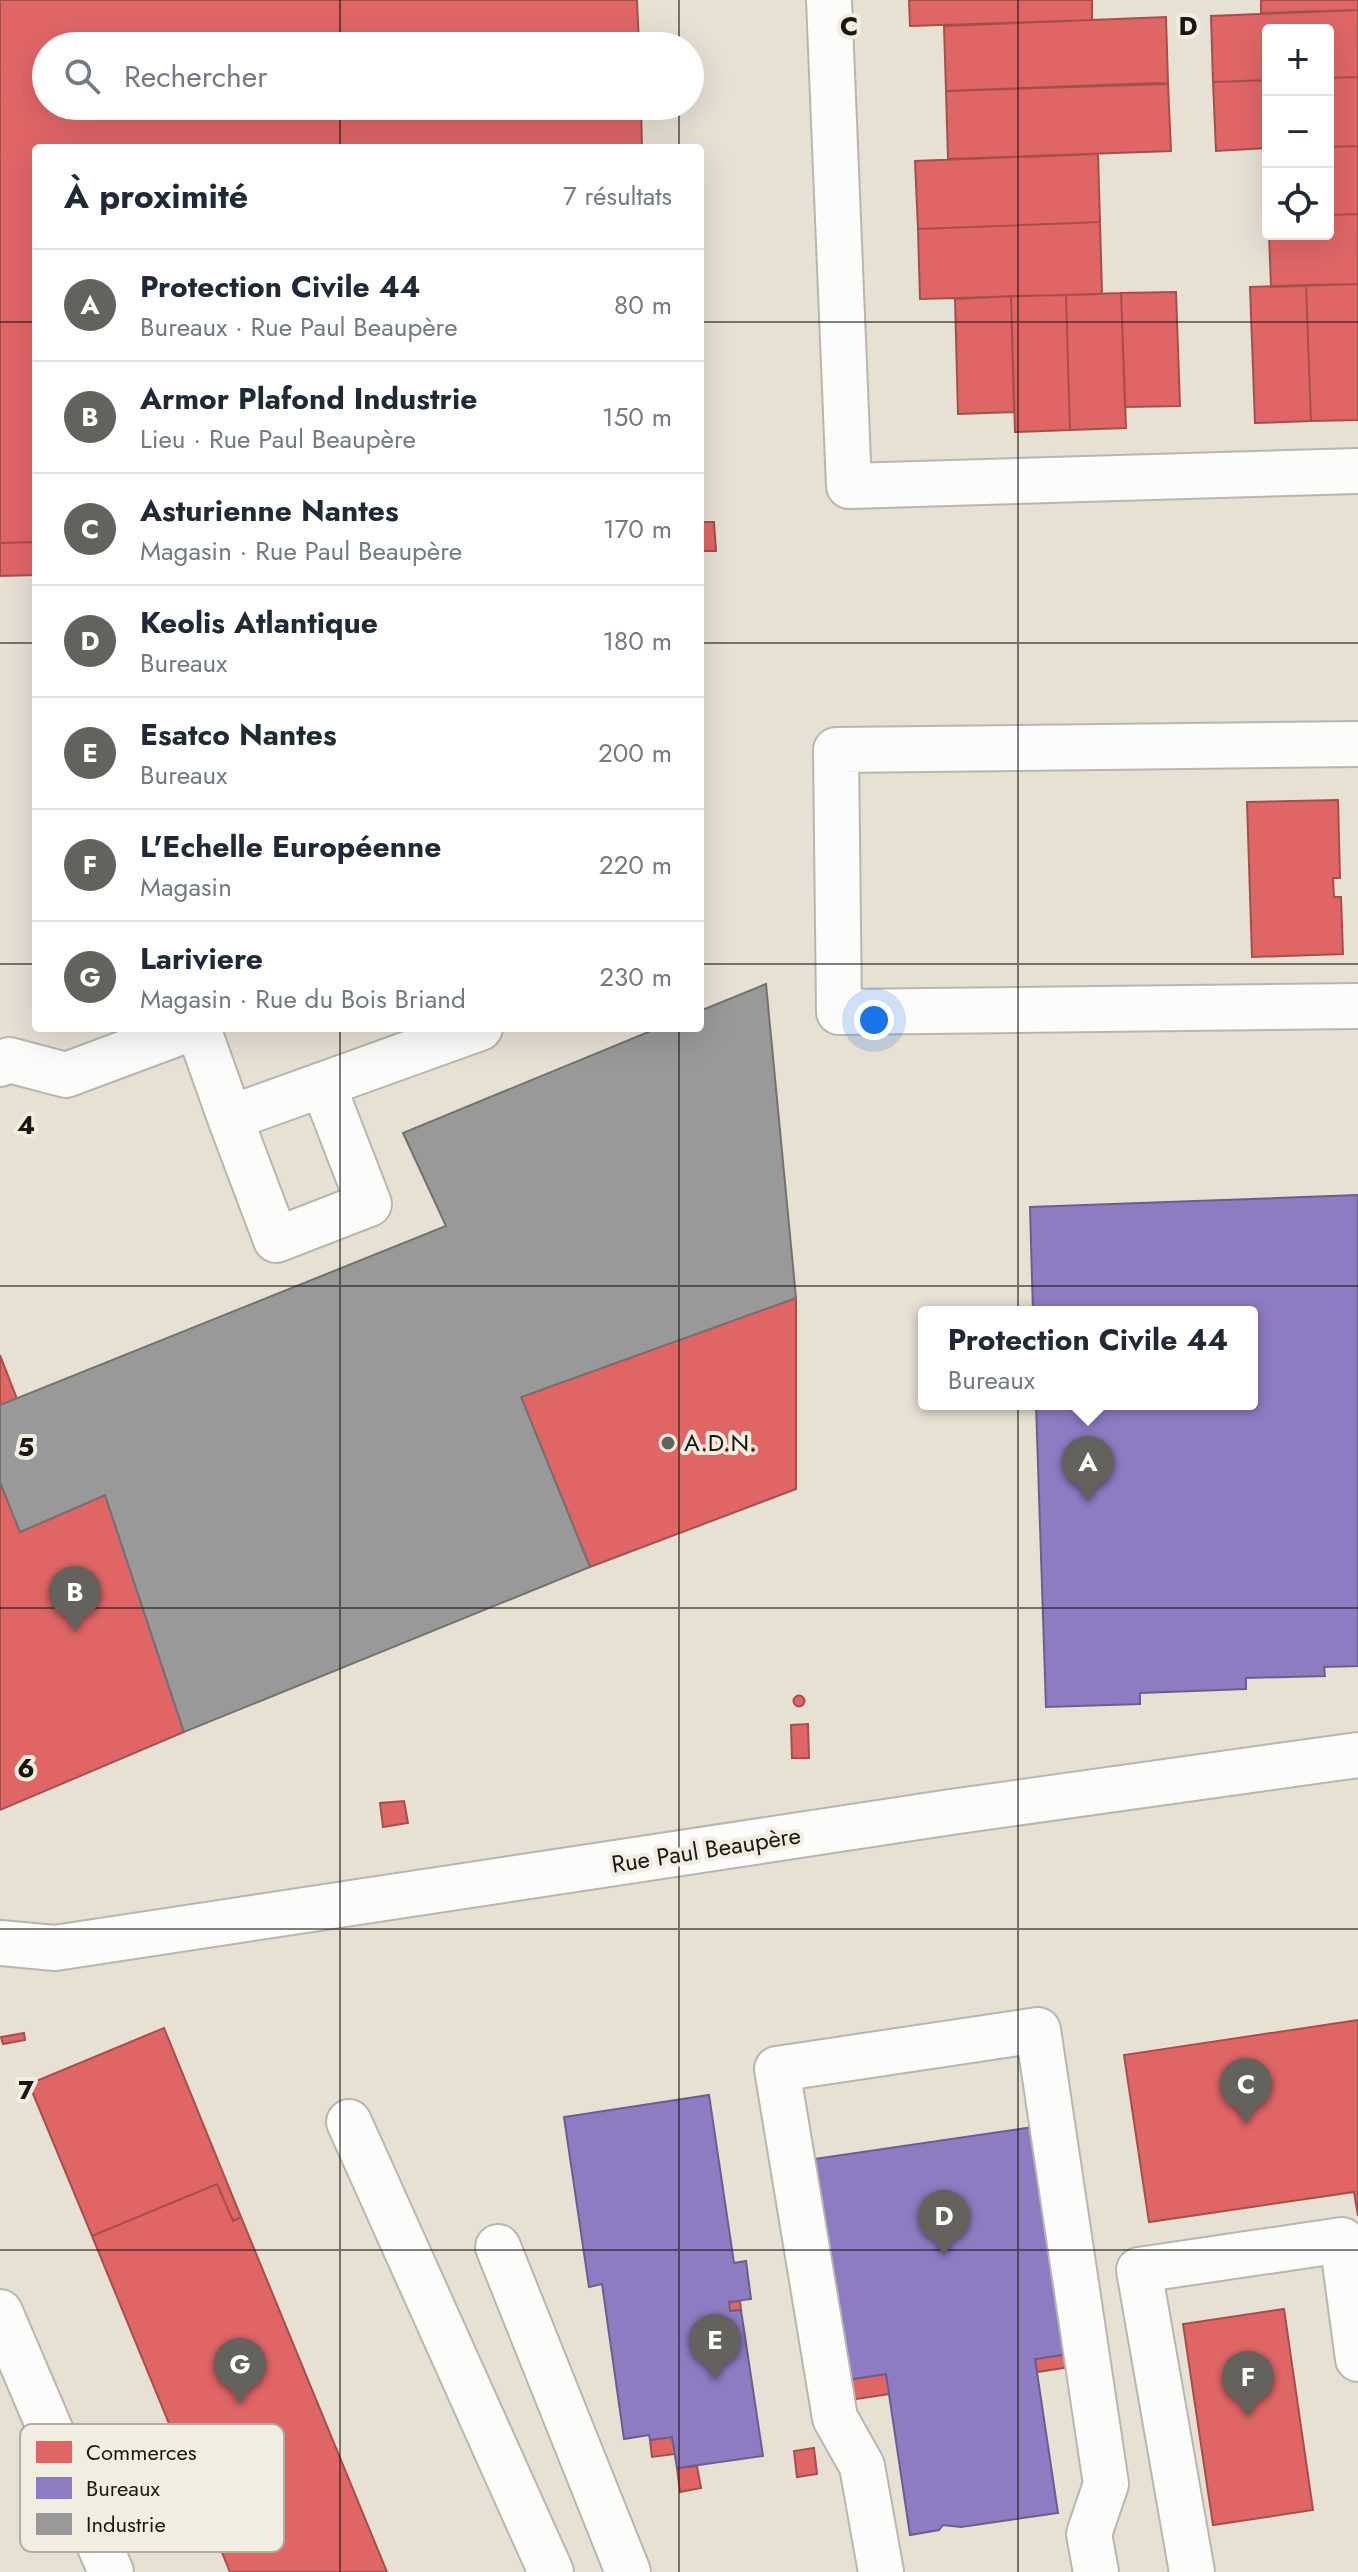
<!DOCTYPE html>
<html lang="fr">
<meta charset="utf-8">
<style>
body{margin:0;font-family:Jost,sans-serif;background:#f2f2f3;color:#1f2937}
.controls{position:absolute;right:24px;top:24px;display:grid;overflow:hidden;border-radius:8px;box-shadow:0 8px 32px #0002}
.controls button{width:72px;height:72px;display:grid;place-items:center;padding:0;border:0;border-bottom:2px solid #e0e1e3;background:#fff;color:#1f2937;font:40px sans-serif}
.you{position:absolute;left:874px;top:1020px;width:28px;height:28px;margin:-20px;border:6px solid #fff;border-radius:50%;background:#1a73e8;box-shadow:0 0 0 12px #1a73e833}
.badge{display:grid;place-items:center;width:52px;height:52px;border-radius:50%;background:#64625d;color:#fff;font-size:26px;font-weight:700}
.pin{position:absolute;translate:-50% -66px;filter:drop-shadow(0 2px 4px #0008)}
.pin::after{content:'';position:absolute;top:42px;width:28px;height:24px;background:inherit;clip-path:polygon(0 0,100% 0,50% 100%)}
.popup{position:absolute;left:918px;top:1306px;width:340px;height:104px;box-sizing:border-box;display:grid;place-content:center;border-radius:8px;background:#fff;filter:drop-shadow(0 2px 6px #0005);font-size:26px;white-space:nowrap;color:#747a83}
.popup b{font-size:30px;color:#1f2937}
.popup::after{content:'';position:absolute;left:50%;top:100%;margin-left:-16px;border:16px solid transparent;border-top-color:#fff}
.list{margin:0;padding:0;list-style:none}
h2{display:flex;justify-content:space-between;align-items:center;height:104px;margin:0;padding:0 32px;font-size:34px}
h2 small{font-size:26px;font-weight:400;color:#747a83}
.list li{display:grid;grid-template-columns:52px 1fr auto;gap:24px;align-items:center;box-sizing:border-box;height:112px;padding:0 32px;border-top:2px solid #e0e1e3}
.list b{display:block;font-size:30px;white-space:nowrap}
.list p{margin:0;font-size:26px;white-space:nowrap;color:#747a83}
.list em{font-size:26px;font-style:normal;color:#747a83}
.icon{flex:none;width:44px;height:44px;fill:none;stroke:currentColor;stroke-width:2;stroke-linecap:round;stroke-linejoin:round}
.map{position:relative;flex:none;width:1358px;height:2572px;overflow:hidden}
.search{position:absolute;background:#fff;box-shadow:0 8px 32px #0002;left:32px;top:32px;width:672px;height:88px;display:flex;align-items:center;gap:20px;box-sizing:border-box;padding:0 28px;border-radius:44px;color:#747a83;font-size:30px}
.panel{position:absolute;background:#fff;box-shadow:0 8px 32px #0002;left:32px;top:144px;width:672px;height:888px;border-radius:8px}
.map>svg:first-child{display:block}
.built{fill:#e6e1d3;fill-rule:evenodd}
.shops{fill:#e06666;stroke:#a54f4d;stroke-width:2}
.offices{fill:#8e7cc3;stroke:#6b5e8e;stroke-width:2}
.industry{fill:#999;stroke:#737271;stroke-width:2}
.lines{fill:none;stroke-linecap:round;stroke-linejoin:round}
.minor-casing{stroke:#b8b6b1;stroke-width:48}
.minor{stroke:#fcfcfb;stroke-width:44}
.grid{fill:none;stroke:#1a1814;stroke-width:2;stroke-opacity:0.55}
.poi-dot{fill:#64625d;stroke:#f1ede0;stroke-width:3}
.labels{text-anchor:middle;stroke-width:8;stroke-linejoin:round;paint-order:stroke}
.poi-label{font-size:24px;fill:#1a1814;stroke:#f1ede0;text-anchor:start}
.street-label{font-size:24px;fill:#1a1814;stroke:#f1ede0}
.key{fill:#f1ede0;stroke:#b0ada3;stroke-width:2}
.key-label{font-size:22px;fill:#1a1814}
.grid-label{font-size:26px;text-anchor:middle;font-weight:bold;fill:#1a1814;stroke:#f1ede0;stroke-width:8;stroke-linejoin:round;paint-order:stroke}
</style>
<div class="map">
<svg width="1358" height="2572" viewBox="0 0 1358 2572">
<rect width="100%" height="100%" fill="#edebe4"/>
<path class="built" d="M0,0H1358V2572H0ZM1268,30H1328V234H1268ZM46,46H690V106H46ZM36,148H700V1028H36ZM924,1312H1252V1404H924Z"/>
<path class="shops" d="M0,0H637L639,46H46V106H641L642,148H36V542L0,543Z
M909,0H1092V20L910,26Z
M1261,0H1358V10L1261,13Z
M1358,10V77L1328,78V30H1268V80L1213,82L1211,16Z
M1166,17L1168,84L946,91L944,26Z
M1358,77V146L1328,147V78Z
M1268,80V148L1216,151L1213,82Z
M1157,83L1168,84L1171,151L948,159L946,91Z
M1358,146V214L1328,215V147Z
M1098,154L1100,222L918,229L915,161Z
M1358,214V284L1271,287L1269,234H1328V215Z
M1100,222L1102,294L920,299L918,229Z
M1358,284V420L1311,421L1306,285Z
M1306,285L1311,421L1255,423L1250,287Z
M1176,292L1180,406L1125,407L1121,293Z
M1121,293L1126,428L1070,430L1066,295Z
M1066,295L1070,430L1015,432L1011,296Z
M1011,296L1014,412L958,414L955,299Z
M700,522H714L716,551H700Z
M36,542V575L0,576V543Z
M1338,800L1340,878H1333L1334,897H1341L1343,954L1252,957L1247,802Z
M796,1298V1489L590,1567L521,1397Z
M0,1355L17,1399L0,1405Z
M0,1482L20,1532L105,1495L184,1732L0,1810Z
M793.5 1701a5.5 5.5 0 1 1 11 0a5.5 5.5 0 1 1-11 0Z
M808,1724L809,1758H792L791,1725Z
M404,1801L408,1823L383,1827L380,1803Z
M1358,2020V2216L1354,2192L1149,2222L1124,2055Z
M164,2028L241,2217L233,2221L217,2184L92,2236L29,2084Z
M24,2033L25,2040L3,2044L1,2037Z
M217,2184L233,2221L241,2217L387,2572H230L92,2236Z
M740,2301L741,2310L730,2311L729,2302Z
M1284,2309L1313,2510L1213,2525L1183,2324Z
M1075,2353L1077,2366L1037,2372L1035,2359Z
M886,2374L890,2394L849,2400L847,2380Z
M672,2437L675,2454L652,2457L650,2440Z
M814,2448L817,2474L797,2477L794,2451Z
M697,2466L701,2488L680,2492L677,2468Z"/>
<path class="offices" d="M1358,1195V1666L1324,1667L1325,1676L1246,1678V1689L1140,1693V1704L1046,1707L1036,1404H1252V1312H1033L1030,1207Z
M709,2095L734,2263L746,2261L751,2299L729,2302L730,2311L741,2310L763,2456L677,2468L672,2437L650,2440L649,2435L624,2439L602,2284L589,2287L564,2117Z
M1041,2126L1075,2353L1035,2359L1058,2513L961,2527L943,2525L939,2530L910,2535L886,2374L847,2380L814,2159Z"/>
<path class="industry" d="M766,984L796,1298L521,1397L590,1567L184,1732L105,1495L20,1532L0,1482V1405L446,1226L403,1133L658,1028H700V1011Z"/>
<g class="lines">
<defs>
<path id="minor" d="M829,0L849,486L1358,471
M1358,744L836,750L839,1012L1358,1006
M198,1028L230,1118L480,1028
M0,1064L9,1060L66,1075L192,1028
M230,1118L276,1240L369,1204L323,1085
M0,1943L55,1948L951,1812L1358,1755
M349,2122L551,2572
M498,2247L628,2572
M0,2312L111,2572
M881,2572L862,2466L835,2418L777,2069L1038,2030L1106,2484L1089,2534L1096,2572
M1192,2572L1139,2270L1342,2240L1358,2359"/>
</defs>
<use href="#minor" class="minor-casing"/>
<use href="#minor" class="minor"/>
</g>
<path class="grid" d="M340,0V46M679,0V46M1018,0V2572M340,106V148M679,106V148M0,322H36M700,322H1358M0,643H36M700,643H1358M0,964H36M700,964H1358M340,1028V2572M679,1028V2572M0,1286H1358M0,1608H1358M0,1929H1358M0,2250H1358"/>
<circle class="poi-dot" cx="668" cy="1443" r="8"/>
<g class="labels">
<g class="poi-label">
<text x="684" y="1451">A.D.N.</text>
</g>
<g class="street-label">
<text transform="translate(706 1850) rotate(-9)" y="8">Rue Paul Beaupère</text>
</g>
</g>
<rect x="20" y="2424" width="264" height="128" rx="12" class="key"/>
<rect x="36" y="2441" width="36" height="22" fill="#e06666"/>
<rect x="36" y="2477" width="36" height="22" fill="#8e7cc3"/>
<rect x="36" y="2513" width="36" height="22" fill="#999"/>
<g class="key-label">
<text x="86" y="2460">Commerces</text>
<text x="86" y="2496">Bureaux</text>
<text x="86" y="2532">Industrie</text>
</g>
<g class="grid-label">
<text x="849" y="35">C</text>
<text x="1188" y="35">D</text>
<text x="26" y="1134">4</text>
<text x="26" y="1456">5</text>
<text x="26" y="1777">6</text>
<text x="26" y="2099">7</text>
</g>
</svg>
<div class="controls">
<button>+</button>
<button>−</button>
<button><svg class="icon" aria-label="locate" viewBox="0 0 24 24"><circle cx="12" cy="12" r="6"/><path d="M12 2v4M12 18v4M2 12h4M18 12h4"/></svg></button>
</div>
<div class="you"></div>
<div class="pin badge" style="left:1088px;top:1502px">A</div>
<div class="popup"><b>Protection Civile 44</b>Bureaux</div>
<div class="pin badge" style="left:75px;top:1632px">B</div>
<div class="pin badge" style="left:1246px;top:2124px">C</div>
<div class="pin badge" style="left:944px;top:2256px">D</div>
<div class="pin badge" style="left:715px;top:2380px">E</div>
<div class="pin badge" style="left:1248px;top:2417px">F</div>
<div class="pin badge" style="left:240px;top:2404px">G</div>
<div class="search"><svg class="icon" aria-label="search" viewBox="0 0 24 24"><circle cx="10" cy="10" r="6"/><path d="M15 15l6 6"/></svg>Rechercher</div>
<section class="panel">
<h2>À proximité<small>7 résultats</small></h2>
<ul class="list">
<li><span class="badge">A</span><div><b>Protection Civile 44</b><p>Bureaux · Rue Paul Beaupère</p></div><em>80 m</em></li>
<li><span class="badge">B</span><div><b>Armor Plafond Industrie</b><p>Lieu · Rue Paul Beaupère</p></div><em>150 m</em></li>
<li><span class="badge">C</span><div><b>Asturienne Nantes</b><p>Magasin · Rue Paul Beaupère</p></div><em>170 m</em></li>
<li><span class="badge">D</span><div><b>Keolis Atlantique</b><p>Bureaux</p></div><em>180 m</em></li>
<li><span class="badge">E</span><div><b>Esatco Nantes</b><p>Bureaux</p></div><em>200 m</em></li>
<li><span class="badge">F</span><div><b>L'Echelle Européenne</b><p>Magasin</p></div><em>220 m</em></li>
<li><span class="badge">G</span><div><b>Lariviere</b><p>Magasin · Rue du Bois Briand</p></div><em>230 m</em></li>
</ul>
</section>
</div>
